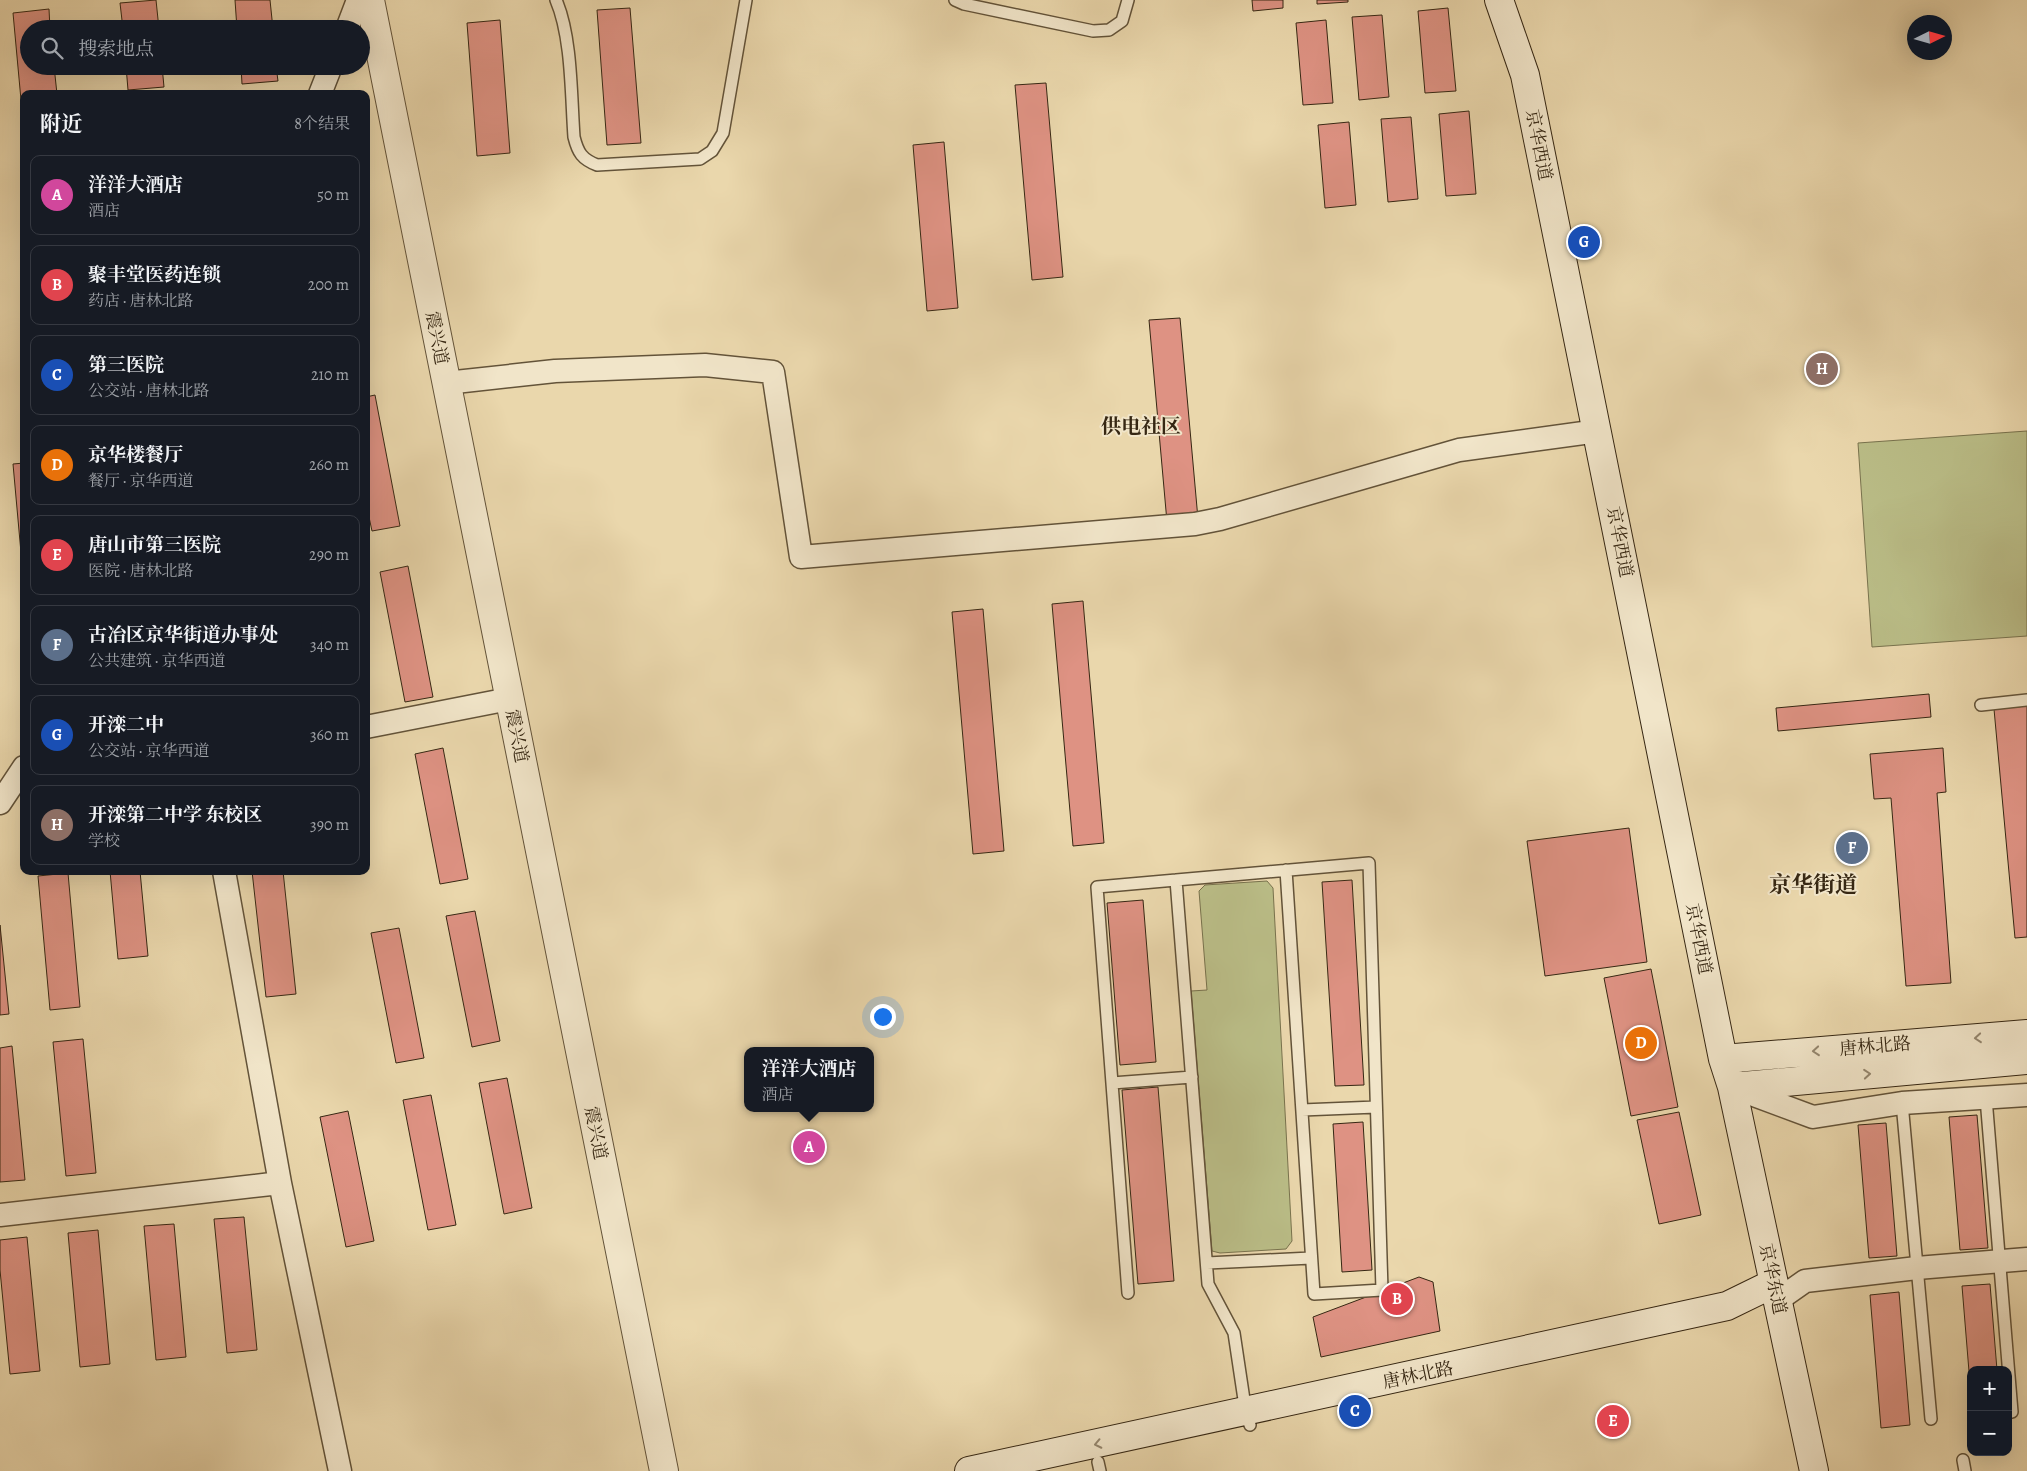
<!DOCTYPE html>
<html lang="zh">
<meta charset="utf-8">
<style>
body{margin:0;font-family:Alegreya,"Noto Serif SC",serif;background:#20242c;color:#f1f3f6}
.controls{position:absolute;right:15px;bottom:15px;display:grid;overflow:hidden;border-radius:10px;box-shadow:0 5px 20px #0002}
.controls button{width:45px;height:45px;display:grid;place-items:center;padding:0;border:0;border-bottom:1px solid #363941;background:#171b24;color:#f1f3f6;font:25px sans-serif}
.compass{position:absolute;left:1907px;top:15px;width:45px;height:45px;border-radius:50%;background:#171b24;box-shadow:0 5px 20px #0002;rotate:85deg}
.you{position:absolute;left:882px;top:1016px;width:18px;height:18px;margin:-12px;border:4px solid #fff;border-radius:50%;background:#1a73e8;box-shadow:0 0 0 8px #1a73e833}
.badge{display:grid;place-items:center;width:32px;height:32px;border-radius:50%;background:#c59692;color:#fff;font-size:16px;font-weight:700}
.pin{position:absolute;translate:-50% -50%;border:2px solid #fff;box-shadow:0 1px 5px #0006}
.popup{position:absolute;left:744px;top:1047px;width:130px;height:65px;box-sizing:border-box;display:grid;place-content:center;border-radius:10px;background:#171b24;filter:drop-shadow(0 1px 4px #0005);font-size:16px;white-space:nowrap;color:#9ea1a6}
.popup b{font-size:19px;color:#f1f3f6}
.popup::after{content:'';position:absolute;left:50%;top:100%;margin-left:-10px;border:10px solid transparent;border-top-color:#171b24}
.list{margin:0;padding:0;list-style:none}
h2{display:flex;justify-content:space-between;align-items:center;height:65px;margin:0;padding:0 20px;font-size:21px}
h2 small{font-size:16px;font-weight:400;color:#9ea1a6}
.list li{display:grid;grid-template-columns:32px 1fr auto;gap:15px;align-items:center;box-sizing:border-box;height:80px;margin:0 10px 10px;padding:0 10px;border:1px solid #363941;border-radius:10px}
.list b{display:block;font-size:19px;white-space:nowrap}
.list p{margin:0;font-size:16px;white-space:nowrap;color:#9ea1a6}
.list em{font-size:16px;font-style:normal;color:#9ea1a6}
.icon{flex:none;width:28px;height:28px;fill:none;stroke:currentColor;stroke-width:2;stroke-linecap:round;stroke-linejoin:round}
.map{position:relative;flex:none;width:2027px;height:1471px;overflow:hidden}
.search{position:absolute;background:#171b24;box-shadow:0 5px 20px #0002;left:20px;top:20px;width:350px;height:55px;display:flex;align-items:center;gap:12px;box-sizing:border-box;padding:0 18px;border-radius:28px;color:#9ea1a6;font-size:19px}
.panel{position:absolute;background:#171b24;box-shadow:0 5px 20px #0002;left:20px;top:90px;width:350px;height:785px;border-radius:10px}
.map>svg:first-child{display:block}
.green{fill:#babd87;stroke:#78724d}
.building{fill:#de9283;stroke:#362713}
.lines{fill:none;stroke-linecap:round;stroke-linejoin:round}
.service-casing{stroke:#635339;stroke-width:14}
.minor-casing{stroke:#635339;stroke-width:25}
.tertiary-casing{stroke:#635339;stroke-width:30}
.secondary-casing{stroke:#362713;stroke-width:30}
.service{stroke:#f1e5c9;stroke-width:11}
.minor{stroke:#f1e5c9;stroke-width:22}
.tertiary{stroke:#f1e5c9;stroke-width:28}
.secondary{stroke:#f1e5c9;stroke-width:28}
.oneway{stroke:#94866e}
.labels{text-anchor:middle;stroke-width:4;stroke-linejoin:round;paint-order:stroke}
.street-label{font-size:18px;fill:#362713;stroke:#f1e5c9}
.quarter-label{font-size:20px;font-weight:bold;fill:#362713;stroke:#f1e5c9}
.district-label{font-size:22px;font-weight:bold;fill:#362713;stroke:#f1e5c9}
</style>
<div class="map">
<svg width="2027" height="1471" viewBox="0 0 2027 1471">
<rect width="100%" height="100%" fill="#ead7ac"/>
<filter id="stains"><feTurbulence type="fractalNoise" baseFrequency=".004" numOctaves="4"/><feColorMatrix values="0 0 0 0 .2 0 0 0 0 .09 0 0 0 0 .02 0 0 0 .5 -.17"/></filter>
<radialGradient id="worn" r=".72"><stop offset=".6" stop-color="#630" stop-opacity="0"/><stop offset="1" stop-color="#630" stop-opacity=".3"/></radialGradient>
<path class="green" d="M2027,431V636L1872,647L1858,443Z
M1267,881L1273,888L1292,1241L1286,1249L1220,1253L1212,1251L1191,991L1207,990L1199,891L1205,885Z"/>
<path class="building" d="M156,0L159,29H123L120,3Z
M235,0H270L273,29H237Z
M1252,0H1283V8L1253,11Z
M1317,0H1348V2L1317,4Z
M630,8L641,143L607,145L597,10Z
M1448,8L1456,91L1425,93L1418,11Z
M49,9L50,29H29V66H54L57,94H24V100H21L13,13Z
M1382,15L1389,97L1359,100L1352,17Z
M500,20L510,153L477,156L467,23Z
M1326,20L1333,103L1303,105L1296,23Z
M126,66H162L164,87L128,90Z
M241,66H276L278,81L242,84Z
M1046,83L1063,277L1032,280L1015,85Z
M1469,111L1476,194L1446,196L1439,114Z
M1411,117L1418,199L1388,202L1381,119Z
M1349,122L1356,205L1325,208L1318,125Z
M944,142L958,308L927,311L913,145Z
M1180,318L1198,519L1167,522L1149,320Z
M375,395L400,526L372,531L366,503V397Z
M24,463V586L13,464Z
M408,566L433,697L405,702L380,572Z
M1083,601L1104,843L1073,846L1052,604Z
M983,609L1004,851L973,854L952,612Z
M1929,694L1931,717L1778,731L1776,708Z
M2027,706V937L2015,938L1994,709Z
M443,748L468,879L440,884L415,754Z
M1943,748L1946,792L1937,793L1951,983L1906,986L1891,798L1874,799L1870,754Z
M1629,828L1647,962L1545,976L1527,841Z
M110,871H140L148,956L118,959Z
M252,871H283L296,994L266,997Z
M68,873L80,1007L50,1010L38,876Z
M1352,880L1364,1085L1335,1086L1322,882Z
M1143,900L1156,1062L1120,1065L1107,903Z
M475,911L500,1041L472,1047L446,916Z
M0,925L9,1014L0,1015Z
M399,928L424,1058L396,1063L371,933Z
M1651,969L1678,1107L1631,1116L1604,978Z
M83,1039L96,1173L66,1176L53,1042Z
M12,1046L25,1180L0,1182V1048Z
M507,1078L532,1208L504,1214L479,1083Z
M1158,1087L1174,1281L1138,1284L1122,1090Z
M431,1095L456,1225L428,1230L403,1100Z
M348,1111L374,1241L346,1247L320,1117Z
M1679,1112L1701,1215L1659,1224L1637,1120Z
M1977,1115L1988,1248L1960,1250L1949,1117Z
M1363,1122L1372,1270L1342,1272L1333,1124Z
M1886,1123L1897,1256L1869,1258L1858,1125Z
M244,1217L257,1350L227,1353L214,1219Z
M174,1224L186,1357L156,1360L144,1226Z
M98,1230L110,1364L80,1367L68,1233Z
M27,1237L40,1371L10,1374L0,1270V1240Z
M1419,1277L1433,1282L1440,1331L1321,1357L1313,1317Z
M1990,1284L1997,1370H1971V1396L1962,1286Z
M1899,1292L1910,1425L1881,1428L1870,1295Z"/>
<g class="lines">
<defs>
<path id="service" d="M556,0C572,37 571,96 574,137C578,153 582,159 597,165L700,159L712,151L723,133L746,0
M955,0L964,4L1093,31L1109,30L1122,21L1128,0
M1981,705L2027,700
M1176,880L1208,1284L1234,1333L1246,1413L1250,1425
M1112,1083L1192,1077
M1986,1098L2012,1412
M1902,1103L1931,1419
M1302,1110L1376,1107
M1207,1263L1311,1258
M1128,1293L1097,887L1369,863L1382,1290L1314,1294L1286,870
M1963,1460L1965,1471
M1098,1462L1100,1471"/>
<path id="minor" d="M347,29L358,0
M320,94L331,66
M446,383L555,371L705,365L773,372L801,557L1195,524L1220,519L1459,450L1598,431
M366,727L509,699
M0,803L24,767
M224,871L280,1183
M1735,1088L1813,1117L1902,1103L2027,1095
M0,1215L280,1183L340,1471
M1778,1300L1805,1281L1917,1268L2027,1259"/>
<path id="tertiary" d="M370,0L664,1471"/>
<path id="secondary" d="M1499,0L1525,75L1723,1059L1732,1087L1814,1471
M1723,1059L2027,1034
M1732,1087L2027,1060
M969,1471L1727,1306L1774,1283"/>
</defs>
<use href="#service" class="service-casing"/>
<use href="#minor" class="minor-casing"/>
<use href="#tertiary" class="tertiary-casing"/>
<use href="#secondary" class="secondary-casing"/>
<use href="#service" class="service"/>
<use href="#minor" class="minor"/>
<use href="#tertiary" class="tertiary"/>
<use href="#secondary" class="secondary"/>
</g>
<defs><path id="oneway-chevron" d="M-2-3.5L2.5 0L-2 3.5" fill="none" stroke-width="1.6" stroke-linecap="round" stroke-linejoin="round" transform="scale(1.25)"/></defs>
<g class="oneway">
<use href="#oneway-chevron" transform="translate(1978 1038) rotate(175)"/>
<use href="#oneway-chevron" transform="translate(1816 1051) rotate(175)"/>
<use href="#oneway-chevron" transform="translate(1867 1074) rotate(-5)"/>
<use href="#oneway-chevron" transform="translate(1098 1444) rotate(168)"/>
</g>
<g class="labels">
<g class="street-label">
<text transform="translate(1539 145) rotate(79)" y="6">京华西道</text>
<text transform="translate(437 338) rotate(79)" y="6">震兴道</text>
<text transform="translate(1620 542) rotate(79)" y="6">京华西道</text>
<text transform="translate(517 736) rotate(79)" y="6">震兴道</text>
<text transform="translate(1699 939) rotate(79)" y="6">京华西道</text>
<text transform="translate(1875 1046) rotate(-5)" y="6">唐林北路</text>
<text transform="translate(596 1133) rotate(79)" y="6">震兴道</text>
<text transform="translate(1773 1279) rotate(78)" y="6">京华东道</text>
<text transform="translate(1418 1375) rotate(-12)" y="6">唐林北路</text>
</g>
<g class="quarter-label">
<text x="1141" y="433">供电社区</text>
</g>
<g class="district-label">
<text x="1813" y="892">京华街道</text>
</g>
</g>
<rect width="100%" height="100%" filter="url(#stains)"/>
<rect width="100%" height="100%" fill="url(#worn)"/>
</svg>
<div class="controls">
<button>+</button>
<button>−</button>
</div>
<svg class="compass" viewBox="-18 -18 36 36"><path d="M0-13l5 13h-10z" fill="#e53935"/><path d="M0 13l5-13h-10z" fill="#9ea1a6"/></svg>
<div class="you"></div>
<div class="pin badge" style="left:809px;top:1147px;background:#d1479c">A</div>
<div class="popup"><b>洋洋大酒店</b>酒店</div>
<div class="pin badge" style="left:1397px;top:1299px;background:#e0444e">B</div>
<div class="pin badge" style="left:1355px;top:1411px;background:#1a4fb4">C</div>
<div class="pin badge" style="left:1641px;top:1043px;background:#e8710a">D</div>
<div class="pin badge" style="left:1613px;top:1421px;background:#e0444e">E</div>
<div class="pin badge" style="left:1852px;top:848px;background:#5c6f8a">F</div>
<div class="pin badge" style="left:1584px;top:242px;background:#1a4fb4">G</div>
<div class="pin badge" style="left:1822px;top:369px;background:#8d6e63">H</div>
<div class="search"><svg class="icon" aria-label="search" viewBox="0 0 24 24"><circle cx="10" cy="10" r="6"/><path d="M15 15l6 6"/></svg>搜索地点</div>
<section class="panel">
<h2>附近<small>8个结果</small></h2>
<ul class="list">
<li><span class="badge" style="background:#d1479c">A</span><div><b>洋洋大酒店</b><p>酒店</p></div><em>50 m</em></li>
<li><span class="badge" style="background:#e0444e">B</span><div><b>聚丰堂医药连锁</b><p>药店 · 唐林北路</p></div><em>200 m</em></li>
<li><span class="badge" style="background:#1a4fb4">C</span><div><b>第三医院</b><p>公交站 · 唐林北路</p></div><em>210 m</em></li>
<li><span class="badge" style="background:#e8710a">D</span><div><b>京华楼餐厅</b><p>餐厅 · 京华西道</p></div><em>260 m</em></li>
<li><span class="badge" style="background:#e0444e">E</span><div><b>唐山市第三医院</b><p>医院 · 唐林北路</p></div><em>290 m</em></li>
<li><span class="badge" style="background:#5c6f8a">F</span><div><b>古冶区京华街道办事处</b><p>公共建筑 · 京华西道</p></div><em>340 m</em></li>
<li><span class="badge" style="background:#1a4fb4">G</span><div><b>开滦二中</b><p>公交站 · 京华西道</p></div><em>360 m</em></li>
<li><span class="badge" style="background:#8d6e63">H</span><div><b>开滦第二中学 东校区</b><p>学校</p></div><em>390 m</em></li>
</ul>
</section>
</div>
